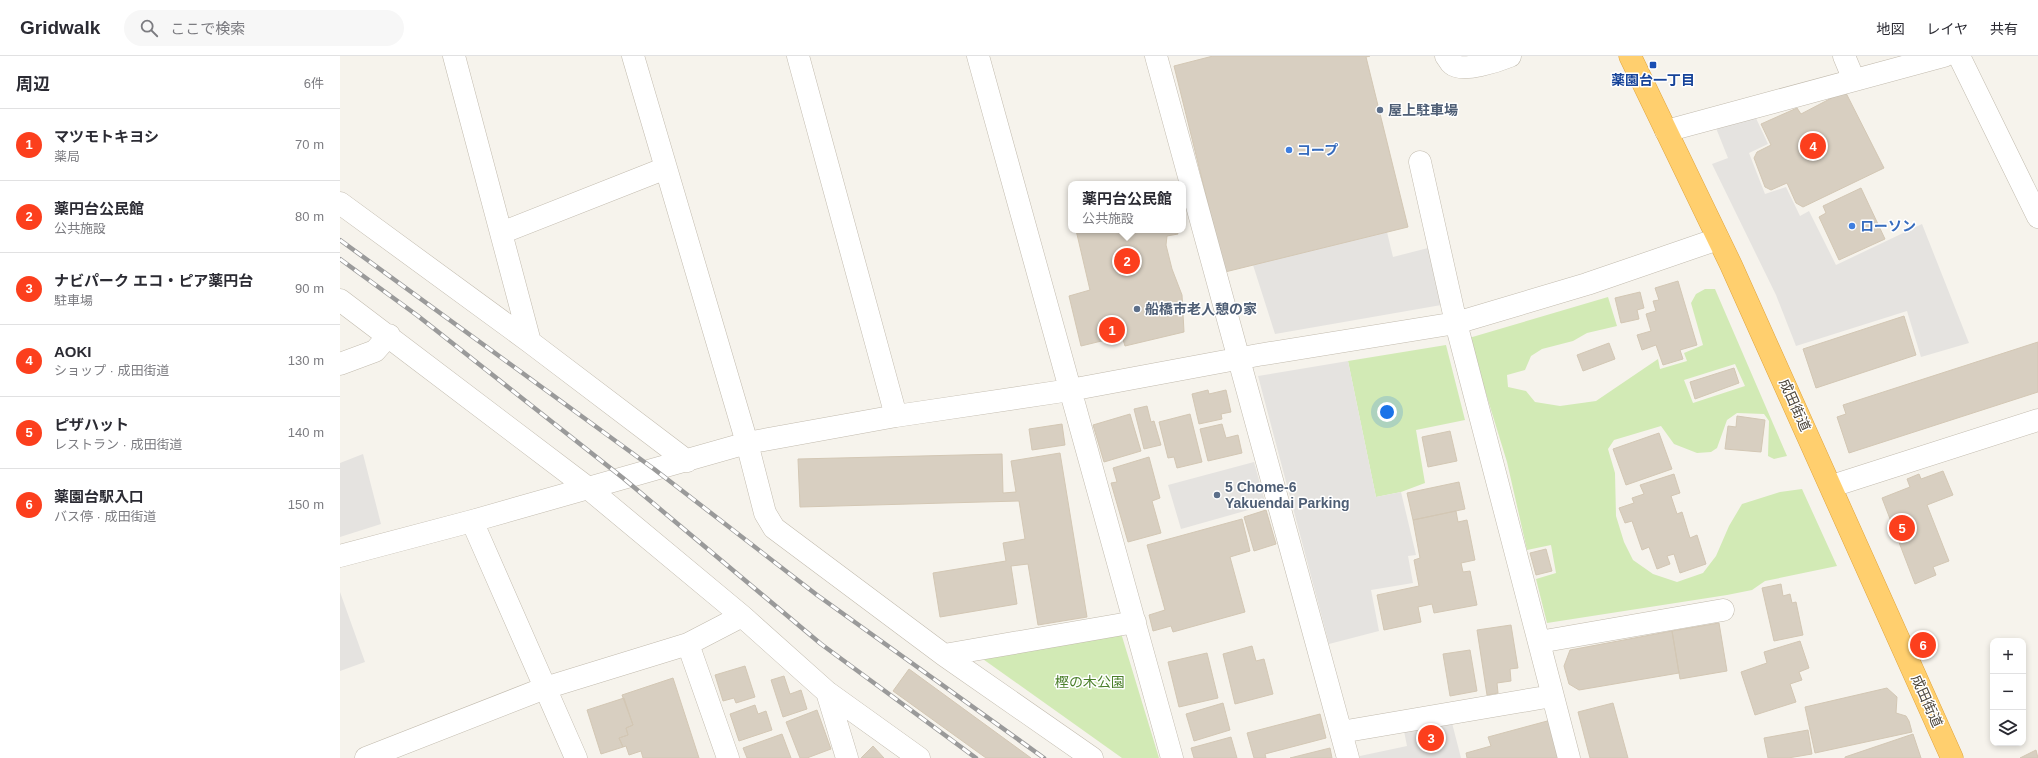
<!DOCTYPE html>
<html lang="ja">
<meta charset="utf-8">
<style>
body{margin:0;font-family:Arial,"Noto Sans JP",sans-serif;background:#f7f7f7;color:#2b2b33}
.controls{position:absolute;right:12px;bottom:12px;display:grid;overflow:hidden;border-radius:8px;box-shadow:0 2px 6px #0003}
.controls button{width:36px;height:36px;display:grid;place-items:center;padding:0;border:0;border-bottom:1px solid #e1e1e2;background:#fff;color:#2b2b33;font:20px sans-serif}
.you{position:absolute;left:1047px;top:356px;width:14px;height:14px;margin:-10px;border:3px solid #fff;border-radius:50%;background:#1a73e8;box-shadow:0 0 0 6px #1a73e833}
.badge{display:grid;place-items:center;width:26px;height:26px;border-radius:50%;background:#fc3f1d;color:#fff;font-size:13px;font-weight:700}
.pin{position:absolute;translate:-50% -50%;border:2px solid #fff;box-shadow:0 1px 4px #0006}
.popup{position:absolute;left:728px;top:125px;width:118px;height:52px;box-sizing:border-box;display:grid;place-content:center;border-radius:8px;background:#fff;filter:drop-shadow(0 1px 3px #0005);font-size:13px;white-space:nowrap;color:#7c7c81}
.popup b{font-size:15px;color:#2b2b33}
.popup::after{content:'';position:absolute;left:50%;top:100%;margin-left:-8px;border:8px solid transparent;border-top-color:#fff}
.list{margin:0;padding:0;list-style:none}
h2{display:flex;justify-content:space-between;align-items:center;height:52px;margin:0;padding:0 16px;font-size:17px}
h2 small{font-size:13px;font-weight:400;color:#7c7c81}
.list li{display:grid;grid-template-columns:26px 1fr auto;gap:12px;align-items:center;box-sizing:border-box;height:72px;padding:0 16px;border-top:1px solid #e1e1e2}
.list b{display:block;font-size:15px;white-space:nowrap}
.list p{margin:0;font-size:13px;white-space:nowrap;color:#7c7c81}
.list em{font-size:13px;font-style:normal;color:#7c7c81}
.icon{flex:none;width:22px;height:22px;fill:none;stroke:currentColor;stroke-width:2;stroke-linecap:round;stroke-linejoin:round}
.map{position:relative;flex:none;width:1698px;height:702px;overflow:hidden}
header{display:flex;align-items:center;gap:24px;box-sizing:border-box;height:56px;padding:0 20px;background:#fff;border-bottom:1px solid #e1e1e2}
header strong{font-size:19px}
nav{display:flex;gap:22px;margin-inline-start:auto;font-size:14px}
.search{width:280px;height:36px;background:#f7f7f7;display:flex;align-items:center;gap:10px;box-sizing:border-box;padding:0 14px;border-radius:22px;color:#7c7c81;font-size:15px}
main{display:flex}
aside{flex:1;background:#fff}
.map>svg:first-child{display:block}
.green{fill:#d2eab5;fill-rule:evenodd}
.parking{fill:#e5e3e0}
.building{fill:#d8cfc1;stroke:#d3c7b4}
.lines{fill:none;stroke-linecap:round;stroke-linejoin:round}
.minor-casing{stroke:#c2bbae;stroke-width:23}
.highway-casing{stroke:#e0a43c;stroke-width:23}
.minor{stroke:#fff;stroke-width:22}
.highway{stroke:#ffcf6e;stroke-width:22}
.rail-casing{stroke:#9a9a9a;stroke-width:4.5}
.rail{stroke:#fff;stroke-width:3;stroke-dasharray:9;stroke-linecap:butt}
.transit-dot{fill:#1a4fb4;stroke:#fff;stroke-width:1.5}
.service-dot{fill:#5c6f8a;stroke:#fff;stroke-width:1.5}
.shop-dot{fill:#3f7fe0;stroke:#fff;stroke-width:1.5}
.labels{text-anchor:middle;stroke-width:3;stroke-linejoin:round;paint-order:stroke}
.transit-label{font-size:14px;font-weight:bold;fill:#164399;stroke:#fff}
.service-label{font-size:14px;font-weight:bold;fill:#4e5e75;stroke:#fff;text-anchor:start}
.shop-label{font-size:14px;font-weight:bold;fill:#366cbe;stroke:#fff;text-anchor:start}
.street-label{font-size:14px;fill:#4b4439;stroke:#fff}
.park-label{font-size:14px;fill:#4a7f2a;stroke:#fff}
</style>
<header>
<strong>Gridwalk</strong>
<div class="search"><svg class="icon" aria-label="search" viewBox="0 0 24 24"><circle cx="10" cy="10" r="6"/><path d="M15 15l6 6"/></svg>ここで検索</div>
<nav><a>地図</a><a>レイヤ</a><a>共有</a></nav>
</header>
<main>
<aside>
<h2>周辺<small>6件</small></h2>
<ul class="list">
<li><span class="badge">1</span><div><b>マツモトキヨシ</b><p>薬局</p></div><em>70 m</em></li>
<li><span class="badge">2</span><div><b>薬円台公民館</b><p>公共施設</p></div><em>80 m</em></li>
<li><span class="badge">3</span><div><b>ナビパーク エコ・ピア薬円台</b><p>駐車場</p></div><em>90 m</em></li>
<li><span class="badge">4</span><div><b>AOKI</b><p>ショップ · 成田街道</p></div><em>130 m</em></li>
<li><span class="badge">5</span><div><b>ピザハット</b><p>レストラン · 成田街道</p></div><em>140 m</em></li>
<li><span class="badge">6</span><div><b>薬園台駅入口</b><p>バス停 · 成田街道</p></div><em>150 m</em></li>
</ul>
</aside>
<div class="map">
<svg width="1698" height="702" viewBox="0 0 1698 702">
<rect width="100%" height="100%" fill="#f6f3ec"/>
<path class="green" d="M1365,233H1375L1447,400L1434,403L1428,400L1429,365L1424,358L1397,357L1387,364L1377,392L1371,396L1357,397L1334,388L1321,370L1274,384L1268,393L1275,417L1276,460L1284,486L1293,504L1313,518L1337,526L1363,517L1376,500L1389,470L1402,448L1440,436L1462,433L1497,510L1425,525L1412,534L1387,539L1207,567L1196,523L1216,517L1211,489L1187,494L1167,406L1129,282L1268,241L1277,270L1247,277L1233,285L1202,293L1191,300L1185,314L1167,319L1168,331L1186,335L1195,346L1220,350L1256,345L1318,303L1320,313L1347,305L1344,297L1363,289L1351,247L1356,238ZM1395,308L1405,330L1353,347L1344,324Z
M1106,289L1125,364L1076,374L1085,427L1061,436L1036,441L1008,305Z
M781,577L819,702H782L640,601Z"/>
<path class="parking" d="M1415,60L1428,88L1409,97L1425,138L1446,131L1460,160L1469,155L1496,209L1582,168L1629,287L1581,301L1567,255L1456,290L1436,239L1372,108L1388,102L1374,67Z
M1047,176L1053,201L1088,192L1107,248L935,278L913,209Z
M1008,305L1036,441L1061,436L1076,499L1068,500L1073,527L1031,534L1039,575L989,588L918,320Z
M23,398L41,468L0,481V407Z
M914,406L926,449L841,473L828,429Z
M0,536L25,606L0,615Z
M1112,667L1121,702H1020V700L1067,690L1064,675Z"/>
<path class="building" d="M873,0H1030L1026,1L1068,171L885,216L834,10Z
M1505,35L1544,112L1463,151L1456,147L1447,127L1431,134L1425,131L1414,102L1417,96L1431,89L1421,68L1457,52L1461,58Z
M1521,132L1545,183L1499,204L1479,161L1486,157L1483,150Z
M736,174H837L838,178L827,180L826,189L832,213L842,239L844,276L785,290L782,280L741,290L729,240L750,234Z
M1338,225L1357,289L1340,294L1343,303L1323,309L1316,289L1302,294L1297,279L1311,275L1306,258L1316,255L1313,245L1319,244L1315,232Z
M1300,236L1304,252L1297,254L1299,263L1281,267L1275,242Z
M1564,260L1576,299L1476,332L1463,293Z
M1698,286V336L1509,397L1497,361L1506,358L1503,349Z
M1269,287L1275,303L1243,315L1237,299Z
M1394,312L1399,327L1355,343L1350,326Z
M868,334L869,338L886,334L891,356L881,358L882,363L859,368L852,338Z
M807,350L811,366L814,365L821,389L804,393L794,353Z
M790,358L801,395L764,406L753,369Z
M850,358L862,406L837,412L834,401L828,402L819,366Z
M1397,360L1425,364L1421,396L1385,393L1388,370L1396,371Z
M722,368L725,389L692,394L689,373Z
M882,368L886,382L898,379L902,397L868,405L860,373Z
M1110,375L1117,405L1088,411L1082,381Z
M1319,377L1332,413L1286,429L1273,393Z
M720,397L747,561L698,569L688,508L671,510L677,548L600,561L593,517L666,505L663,487L685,483L679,445L460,451L458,403L662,398L663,437L676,436L671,405Z
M809,401L820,442L812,445L821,477L788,486L771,427L777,426L773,412Z
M1603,415L1613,439L1587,449L1609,505L1593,511L1596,519L1575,528L1542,442L1570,431L1567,423L1579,418L1581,423Z
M1334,418L1340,437L1331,440L1337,458L1342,456L1350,482L1357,479L1366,508L1340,517L1334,498L1327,500L1330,508L1317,513L1309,491L1302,494L1292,465L1285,467L1279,452L1294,447L1292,442L1304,438L1300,429Z
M1119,426L1125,453L1073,464L1067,437Z
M926,454L936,488L914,495L904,461Z
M1116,455L1118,466L1127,464L1135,504L1121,507L1123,516L1130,515L1137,549L1094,557L1092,548L1078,551L1081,566L1044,574L1037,539L1079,530L1074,504L1080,502L1073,464Z
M902,463L910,495L890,501L905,556L833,576L831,570L813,575L809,559L825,554L807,489Z
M1206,493L1212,515L1196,519L1190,497Z
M1441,528L1443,540L1450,538L1452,547L1456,546L1463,579L1434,585L1422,532Z
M1379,567L1387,615L1340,623L1332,575Z
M1171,569L1178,612L1170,613L1171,625L1157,627L1158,637L1147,639L1137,574Z
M1332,575L1339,617L1239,634L1229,628L1224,610L1230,594Z
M1460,585L1469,612L1459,616L1462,624L1450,628L1456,646L1415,659L1401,616L1427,607L1424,596Z
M912,590L916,605L924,603L933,638L895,648L883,598Z
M1130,594L1137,635L1110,640L1103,598Z
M867,597L878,642L839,651L828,606Z
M405,610L415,641L396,647L394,642L383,645L375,619Z
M569,613L691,702H646L553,635Z
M444,620L450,638L461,634L467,653L443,661L431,624Z
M333,622L359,702H303L301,695L289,699L286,690L283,691L279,682L288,679L286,672L293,669L282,639Z
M1547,632L1557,641L1556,657L1566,660L1569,665L1572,676L1475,697L1465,651Z
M284,642L293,669L286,672L288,679L279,682L283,691L261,698L247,654Z
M883,647L890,674L854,685L846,658Z
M1273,647L1288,702H1250L1238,656Z
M415,649L418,658L426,655L432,674L399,685L390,658Z
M477,654L491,693L467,702H460L446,666Z
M980,658L986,682L925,698L926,702H914L907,677Z
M1211,664L1221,702H1127L1126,697L1151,690L1148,681Z
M1468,674L1472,698L1448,702H1428L1424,682Z
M442,678L451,702H407L403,692Z
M1573,678L1581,702H1505V701Z
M891,681L897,702H854L851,692Z
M533,690L544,702H521Z
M990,692L992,702H950Z
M1696,694L1698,702H1680Z"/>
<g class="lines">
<defs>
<path id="minor" d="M114,0L190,286
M293,0L407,387L425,457L434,472L604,599L752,702
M458,0L556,360
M638,0L832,702
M816,0L1008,702
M1106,0C1108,2 1109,6 1112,8C1122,17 1158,5 1170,0
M1504,0L1514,24
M1619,0L1698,161
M1326,75L1604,0
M1080,106L1116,267L1229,702
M0,147L190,286L347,405
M161,177L326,112
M0,244L248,432L402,560L487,636L579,702
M0,308L35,295L49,279
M1492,430L1698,364
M132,465L236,702
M0,500L132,465L407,387L556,360L730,334L918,299L1116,267L1247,228L1378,183
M1199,586L1383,554
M348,588L388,702
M604,599L795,566
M487,636L507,702
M1001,676L1212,640
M26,702L205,632L348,588L402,560"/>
<path id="highway" d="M1290,0L1391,209L1612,702"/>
</defs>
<use href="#minor" class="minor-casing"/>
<use href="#highway" class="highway-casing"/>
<use href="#minor" class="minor"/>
<use href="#highway" class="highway"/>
<defs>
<path id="rail" d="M0,184L314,413L477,539L704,702
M0,203L78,260L283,422L481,588L636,702"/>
</defs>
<use href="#rail" class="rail-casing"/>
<use href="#rail" class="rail"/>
</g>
<rect class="transit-dot" x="1309" y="5" width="8" height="8" rx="2"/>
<g class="service-dot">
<circle cx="1040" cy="54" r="4"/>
<circle cx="797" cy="253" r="4"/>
<circle cx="877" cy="439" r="4"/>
</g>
<g class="shop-dot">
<circle cx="949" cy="94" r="4"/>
<circle cx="1512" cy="170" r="4"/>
</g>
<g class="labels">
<g class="transit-label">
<text x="1313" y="29">薬園台一丁目</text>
</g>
<g class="service-label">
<text x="1048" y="59">屋上駐車場</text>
<text x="805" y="258">船橋市老人憩の家</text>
<text x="885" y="436">5 Chome-6<tspan x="885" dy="16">Yakuendai Parking</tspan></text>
</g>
<g class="shop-label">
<text x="957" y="99">コープ</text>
<text x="1520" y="175">ローソン</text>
</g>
<g class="street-label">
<text transform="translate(1455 349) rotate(66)" y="5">成田街道</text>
<text transform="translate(1587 645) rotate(66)" y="5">成田街道</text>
</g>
<g class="park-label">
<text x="750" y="631">樫の木公園</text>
</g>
</g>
</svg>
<div class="controls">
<button>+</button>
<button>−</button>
<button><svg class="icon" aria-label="layers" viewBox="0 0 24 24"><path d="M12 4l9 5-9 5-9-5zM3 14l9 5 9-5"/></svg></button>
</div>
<div class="you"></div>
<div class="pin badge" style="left:772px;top:274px">1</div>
<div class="pin badge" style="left:787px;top:205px">2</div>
<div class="popup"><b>薬円台公民館</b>公共施設</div>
<div class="pin badge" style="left:1091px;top:682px">3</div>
<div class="pin badge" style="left:1473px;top:90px">4</div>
<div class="pin badge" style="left:1562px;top:472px">5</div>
<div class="pin badge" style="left:1583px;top:589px">6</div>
</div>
</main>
